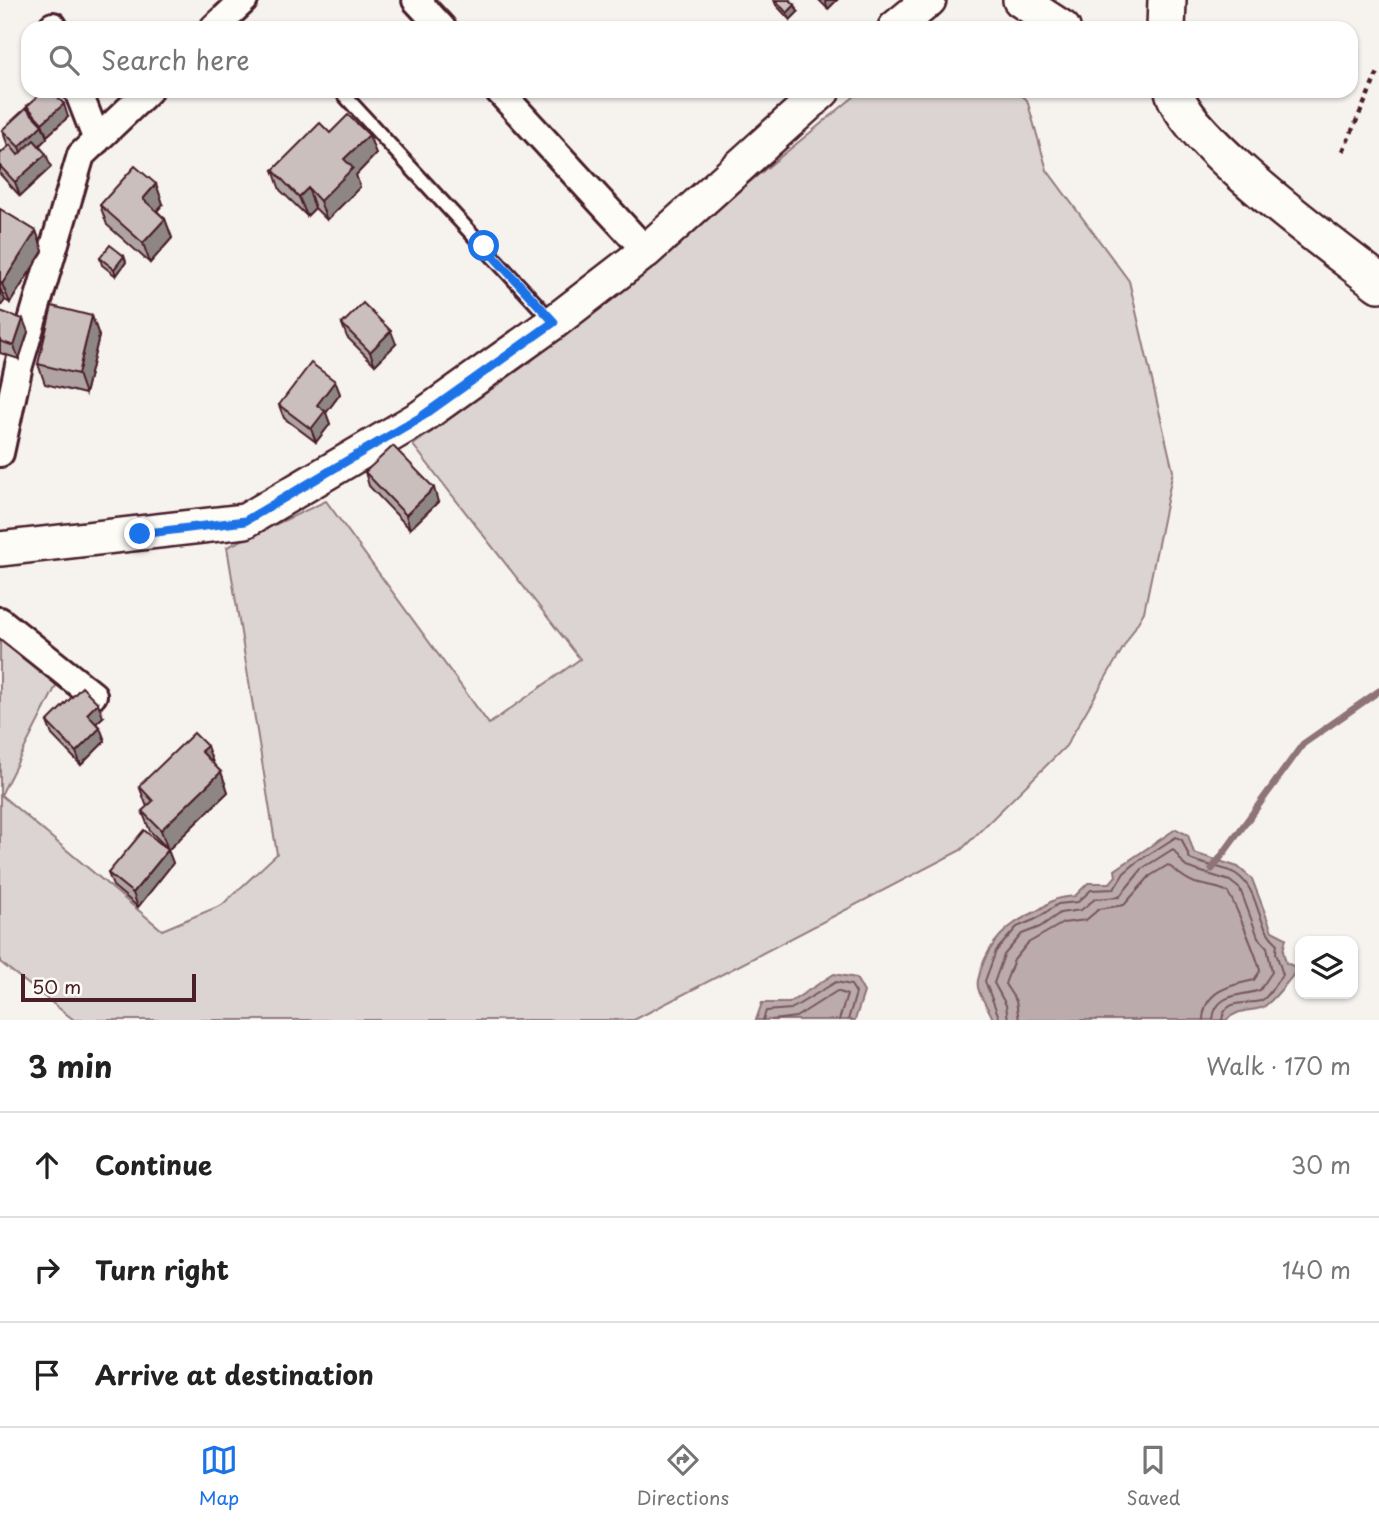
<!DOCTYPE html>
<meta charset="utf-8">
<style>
body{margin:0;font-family:"Playpen Sans",sans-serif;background:#f6f6f6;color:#222}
.controls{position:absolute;right:21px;bottom:21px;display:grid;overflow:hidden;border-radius:14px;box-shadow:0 2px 5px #0004}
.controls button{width:63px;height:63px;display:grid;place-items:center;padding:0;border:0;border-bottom:2px solid #e0e0e0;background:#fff;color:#222;font:35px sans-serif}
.scale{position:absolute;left:21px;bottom:18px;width:175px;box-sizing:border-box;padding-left:7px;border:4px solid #4a1f2b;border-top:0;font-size:19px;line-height:24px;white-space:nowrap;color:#4a1f2b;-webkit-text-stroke:5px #fdfcf7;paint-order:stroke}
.stop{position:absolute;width:21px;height:21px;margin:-16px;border:5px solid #1a73e8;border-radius:50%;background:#fff}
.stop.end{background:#1a73e8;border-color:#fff;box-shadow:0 2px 7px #0008}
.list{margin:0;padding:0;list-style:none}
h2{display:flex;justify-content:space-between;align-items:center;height:91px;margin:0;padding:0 28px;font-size:30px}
h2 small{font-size:23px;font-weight:400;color:#767676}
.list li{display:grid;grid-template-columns:46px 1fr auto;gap:21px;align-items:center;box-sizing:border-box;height:105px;padding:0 28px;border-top:2px solid #e0e0e0}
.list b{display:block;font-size:26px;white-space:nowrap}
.list em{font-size:23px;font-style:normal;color:#767676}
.icon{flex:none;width:38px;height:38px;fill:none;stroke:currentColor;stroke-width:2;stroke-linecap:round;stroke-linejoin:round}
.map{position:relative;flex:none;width:1379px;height:1020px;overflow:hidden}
.search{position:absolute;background:#fff;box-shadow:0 2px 5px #0004;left:21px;right:21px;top:21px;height:77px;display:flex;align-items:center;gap:18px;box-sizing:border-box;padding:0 24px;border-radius:21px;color:#767676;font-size:26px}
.sheet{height:406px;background:#fff}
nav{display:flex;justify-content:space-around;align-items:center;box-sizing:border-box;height:98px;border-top:2px solid #e0e0e0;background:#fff;font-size:19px;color:#767676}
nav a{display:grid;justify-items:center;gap:4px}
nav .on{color:#1a73e8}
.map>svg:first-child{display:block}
.green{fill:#dcd4d2;stroke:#937a7e;stroke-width:2}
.water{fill:#bbabac;stroke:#8e7378;stroke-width:2}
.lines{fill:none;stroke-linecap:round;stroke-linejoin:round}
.shore{stroke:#77575f;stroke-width:2}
.stream{stroke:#8e7378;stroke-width:7}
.service-casing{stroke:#4a1f2b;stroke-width:18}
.minor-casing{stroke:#4a1f2b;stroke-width:32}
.tertiary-casing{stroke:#4a1f2b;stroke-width:38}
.secondary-casing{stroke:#4a1f2b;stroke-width:42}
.path{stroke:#4a1f2b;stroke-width:4.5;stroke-dasharray:5 5;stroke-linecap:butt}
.service{stroke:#fdfcf7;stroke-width:12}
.minor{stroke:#fdfcf7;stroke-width:26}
.tertiary{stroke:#fdfcf7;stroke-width:33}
.secondary{stroke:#fdfcf7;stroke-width:37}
.wall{fill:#afa4a3;stroke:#4a1f2b;stroke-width:2}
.shaded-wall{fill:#8e8685;stroke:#4a1f2b;stroke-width:2}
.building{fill:#cbbfbe;stroke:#4a1f2b;stroke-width:2}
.route{stroke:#1a73e8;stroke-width:9}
</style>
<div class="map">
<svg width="1379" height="1020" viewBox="0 0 1379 1020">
<rect width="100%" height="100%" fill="#f6f3ef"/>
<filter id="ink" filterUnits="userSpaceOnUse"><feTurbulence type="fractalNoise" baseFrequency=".0143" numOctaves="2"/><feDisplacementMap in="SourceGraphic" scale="14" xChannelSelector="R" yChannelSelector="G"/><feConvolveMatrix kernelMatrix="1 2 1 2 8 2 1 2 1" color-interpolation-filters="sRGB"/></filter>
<g filter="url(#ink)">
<path class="green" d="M861,91H1017L1027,100L1047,170L1129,281L1173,471L1144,612L1066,746L961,850L634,1020H74L0,962V634L58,682L1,795L162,930L222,905L277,854L227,547L326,501L489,724L580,659L413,445L531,361Z"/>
<path class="water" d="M1176,829L1188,835L1194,853L1238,867L1252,879L1272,931L1286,938L1283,951L1286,963L1298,968C1293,976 1269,1006 1261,1008C1245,1012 1239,1009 1226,1020H993C990,1007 975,994 978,980C985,948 1003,927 1031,914C1054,903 1045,899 1075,896L1088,883H1110L1116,876L1115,870Z
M834,974L856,978L864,992L855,1020H756L762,1003H789Z"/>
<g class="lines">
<path class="shore" d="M763,1020L766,1011L791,1009L836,982L851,985L856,993L848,1020
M772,1020L796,1017L837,991L847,995L839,1020
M1000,1020L985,981L996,951L1017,927L1036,919L1058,904L1078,902L1091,890L1114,889L1124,873L1137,862L1176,837L1182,840L1190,859C1204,866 1223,866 1236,874C1261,891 1254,923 1277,943L1276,953L1283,975C1275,981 1270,998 1260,1001C1245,1005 1225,998 1222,1020
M1008,1020L1006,1005L994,983L1004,955L1022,934L1040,927L1060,913L1081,910L1095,899L1119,897L1143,868L1173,849L1186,867L1230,881L1240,889L1258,937L1267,947L1272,972L1260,990C1241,997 1215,992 1213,1020
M1019,1020L1016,1001L1005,984L1014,960L1028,943L1063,923L1086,920L1099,909L1124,905L1150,876L1168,865C1177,872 1184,879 1195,883C1205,886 1218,886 1227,892C1232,895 1259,962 1260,971L1254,980C1231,985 1204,990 1203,1020"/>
<path class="stream" d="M1212,869L1303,744L1379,691"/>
<defs>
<path id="service" d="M344,95L553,322"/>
<path id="minor" d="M416,0L442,28
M53,26L54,28
M214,28L244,0
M78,91L97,140
M499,91L646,251
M0,453L19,365L81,155L148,91
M0,621L93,695"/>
<path id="tertiary" d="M1020,0L1063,28
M895,28L929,0
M0,549L245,521L421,417L554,322L646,251L823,91"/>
<path id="secondary" d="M1166,28L1167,0
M1174,91C1185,140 1335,248 1379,283"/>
</defs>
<use href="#service" class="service-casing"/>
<use href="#minor" class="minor-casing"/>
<use href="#tertiary" class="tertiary-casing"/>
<use href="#secondary" class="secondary-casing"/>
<path class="path" d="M1343,151L1379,70"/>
<use href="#service" class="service"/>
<use href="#minor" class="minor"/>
<use href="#tertiary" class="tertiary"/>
<use href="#secondary" class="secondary"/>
</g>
<path class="wall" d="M774,0H790L795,5L798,12L790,20L776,5Z
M819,0H837L828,9Z
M27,106L68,117L47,136L46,135L47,138L39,146L51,167L20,196L0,174V154L9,146L7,143L2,130L28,110Z
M330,133L369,135L376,154L356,175L360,187L327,220L315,208L307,216L280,190L273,170Z
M156,184L163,204L157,211L165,219L172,238L150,263L107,225L100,205Z
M0,209L36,231L43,251L10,303L5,300L0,307Z
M124,256L126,262L116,276L102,265L100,258Z
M0,311L28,332L19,359L0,353Z
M92,316L99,336L85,394L45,384L38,364Z
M342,324L396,344L375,365L347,337Z
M335,381L340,394L326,413L330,424L316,442L284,418L279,405Z
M365,472L438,502L410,529L369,486Z
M103,717L96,723L100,728L105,741L81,765L52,735L47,722Z
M214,765L221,772L228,792L168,850L173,863L138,907L113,886L108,873L166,847L150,831L142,811L147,807L139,786Z"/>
<path class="shaded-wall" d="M825,0H837L828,9Z
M795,5L798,12L790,20L787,13Z
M64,104L68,117L47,136L42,123Z
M42,125L47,138L24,161L19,147Z
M369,135L376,154L356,175L360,187L327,220L320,201L344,159Z
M46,154L51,167L20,196L15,182Z
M156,184L163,204L150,219L143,199Z
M308,188L315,208L307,216L299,197Z
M165,219L172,238L150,263L143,243Z
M36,231L43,251L10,303L2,284Z
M124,256L126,262L116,276L114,269Z
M0,288L5,300L0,307Z
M92,316L99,336L85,394L78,374Z
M23,319L28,332L19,359L14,346Z
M391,331L396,344L375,365L370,352Z
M335,381L340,394L326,413L330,424L316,442L311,429L317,405Z
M434,488L438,502L410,529L406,515Z
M98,703L103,717L92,727L87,714Z
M100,728L105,741L81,765L76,752Z
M207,746L214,765L201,751Z
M221,772L228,792L168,850L173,863L138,907L133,893L168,850L161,830Z"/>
<path class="building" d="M775,0H790L795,5L787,13Z
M44,91H52L64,104L42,123L27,106Z
M26,108L42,125L19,147L2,130Z
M348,115L369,135L344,159L353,168L320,201L308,188L299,197L273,170L320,123L330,133Z
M34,140L46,154L15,182L0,166V154L10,145L18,155Z
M135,166L156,184L143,199L165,219L143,243L100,205Z
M0,209L36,231L2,284L0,282Z
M110,245L124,256L114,269L100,258Z
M363,303L391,331L370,352L342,324Z
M52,306L92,316L78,374L38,364Z
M0,311L23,319L14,346L0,341Z
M311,363L335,381L317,405L325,411L311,429L279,405Z
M393,446L434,488L406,515L365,472Z
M82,687L98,703L87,714L100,728L76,752L47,722Z
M194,733L207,746L201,751L221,772L161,830L142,811L153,801L139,786Z
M144,830L168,850L133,893L108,873Z"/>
</g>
<g class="lines" filter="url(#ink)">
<path class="route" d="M140,534L245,521L421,417L554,322L484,246"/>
</g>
</svg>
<div class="controls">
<button><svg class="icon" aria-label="layers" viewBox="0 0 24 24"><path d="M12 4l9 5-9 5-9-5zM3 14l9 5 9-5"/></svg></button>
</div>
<div class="scale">50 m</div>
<div class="stop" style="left:484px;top:246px"></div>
<div class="stop end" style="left:140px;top:534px"></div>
<div class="search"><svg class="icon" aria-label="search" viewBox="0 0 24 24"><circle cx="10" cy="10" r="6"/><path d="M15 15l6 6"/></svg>Search here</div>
</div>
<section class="sheet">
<h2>3 min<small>Walk · 170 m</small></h2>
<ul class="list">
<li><svg class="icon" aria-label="ahead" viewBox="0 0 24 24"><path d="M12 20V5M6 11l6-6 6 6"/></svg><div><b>Continue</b></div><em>30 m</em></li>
<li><svg class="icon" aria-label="right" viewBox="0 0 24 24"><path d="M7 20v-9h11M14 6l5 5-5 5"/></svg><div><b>Turn right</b></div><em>140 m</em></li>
<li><svg class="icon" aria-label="arrive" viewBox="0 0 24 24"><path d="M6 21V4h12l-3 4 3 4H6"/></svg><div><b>Arrive at destination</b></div></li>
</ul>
</section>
<nav>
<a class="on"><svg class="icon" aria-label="map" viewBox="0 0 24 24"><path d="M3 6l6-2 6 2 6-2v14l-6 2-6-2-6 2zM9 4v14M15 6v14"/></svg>Map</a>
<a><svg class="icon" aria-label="directions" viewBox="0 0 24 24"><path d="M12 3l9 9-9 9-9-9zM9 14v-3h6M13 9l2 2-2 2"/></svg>Directions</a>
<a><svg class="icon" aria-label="saved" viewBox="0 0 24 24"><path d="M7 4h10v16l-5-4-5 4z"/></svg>Saved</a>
</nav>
